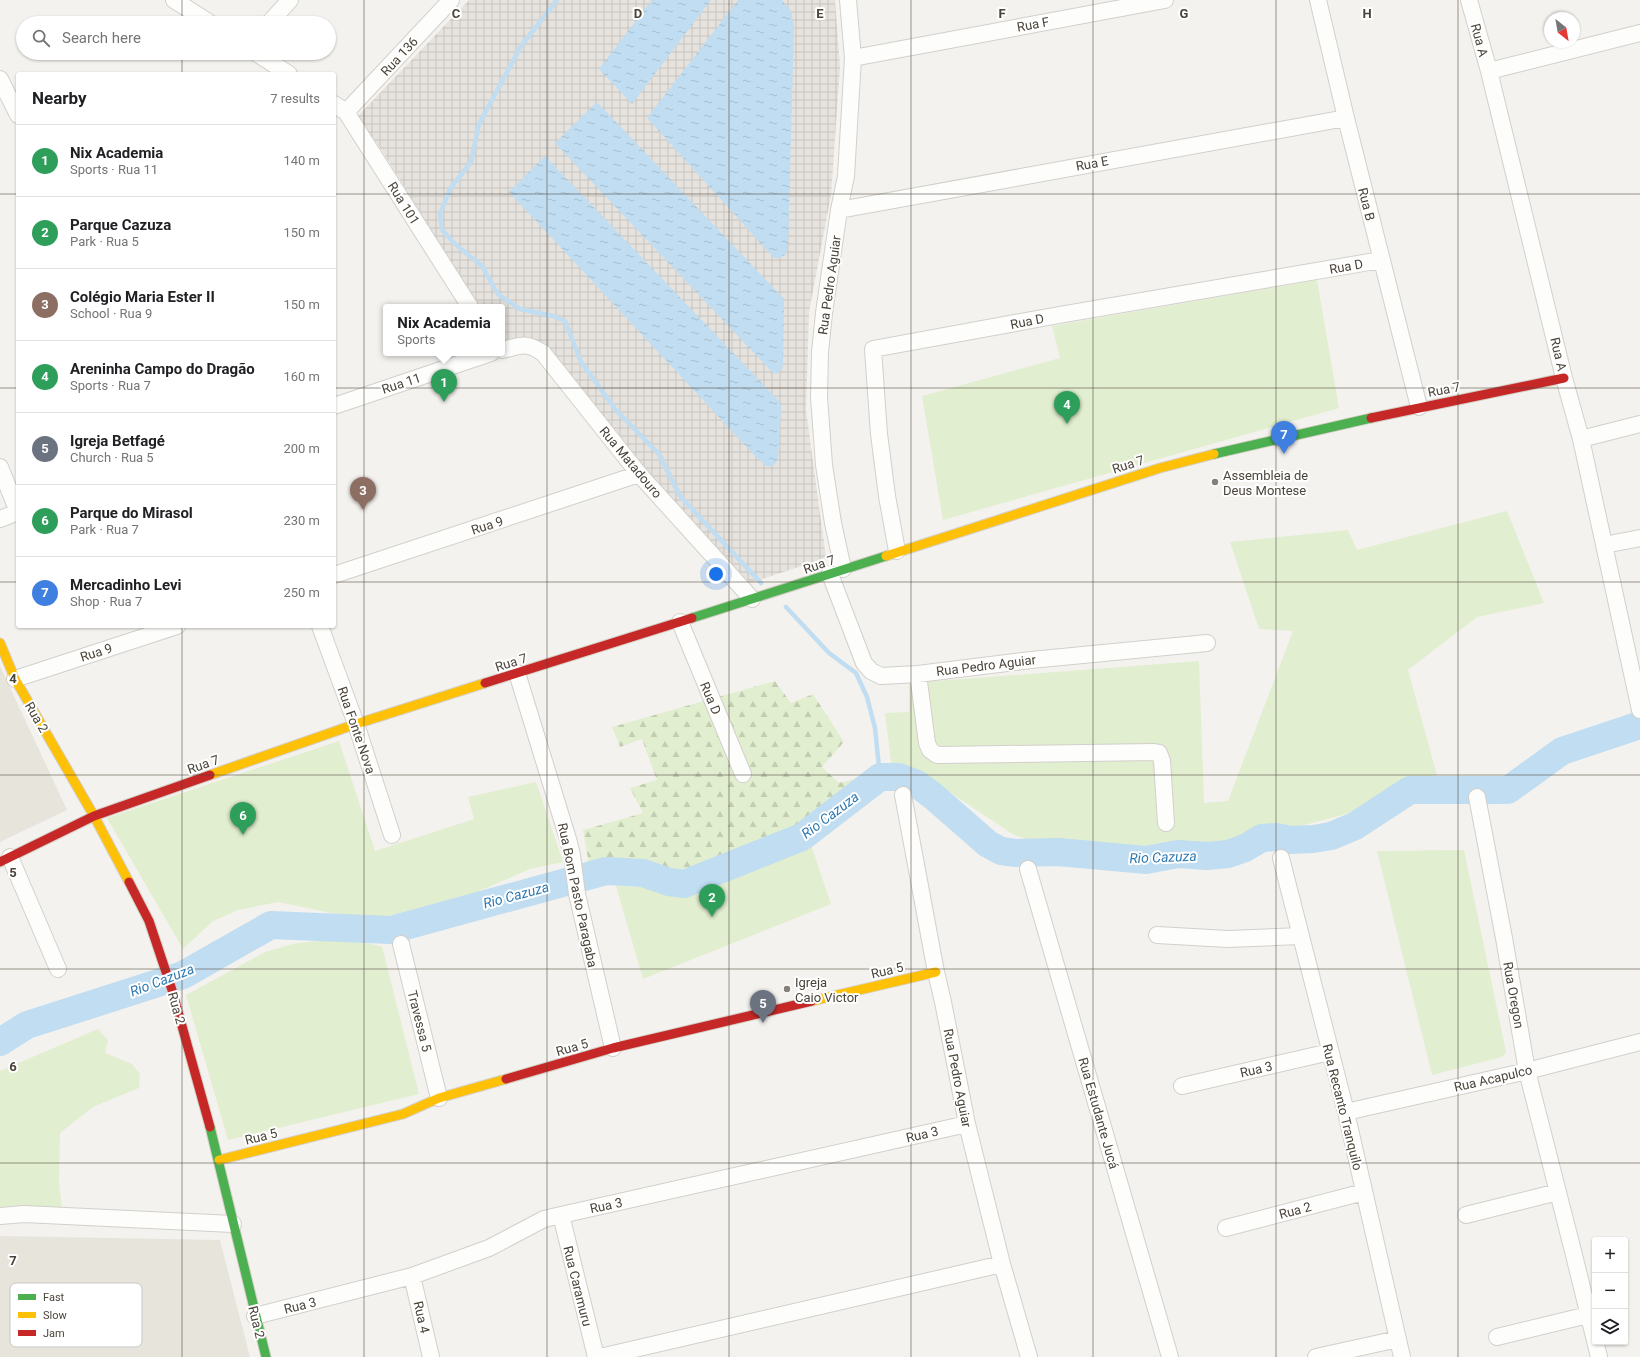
<!DOCTYPE html>
<meta charset="utf-8">
<style>
body{margin:0;font-family:Roboto,sans-serif;background:#f6f6f6;color:#202124}
.controls{position:absolute;right:12px;bottom:12px;display:grid;overflow:hidden;border-radius:4px;box-shadow:0 1px 3px #0004}
.controls button{width:36px;height:36px;display:grid;place-items:center;padding:0;border:0;border-bottom:1px solid #e0e0e0;background:#fff;color:#202124;font:20px sans-serif}
.compass{position:absolute;left:1544px;top:12px;width:36px;height:36px;border-radius:50%;background:#fff;box-shadow:0 1px 3px #0004;rotate:149deg}
.you{position:absolute;left:716px;top:574px;width:14px;height:14px;margin:-10px;border:3px solid #fff;border-radius:50%;background:#1a73e8;box-shadow:0 0 0 6px #1a73e833}
.badge{display:grid;place-items:center;width:26px;height:26px;border-radius:50%;background:#d93025;color:#fff;font-size:13px;font-weight:700}
.pin{position:absolute;translate:-50% -33px;filter:drop-shadow(0 1px 2px #0008)}
.pin::after{content:'';position:absolute;top:21px;width:14px;height:12px;background:inherit;clip-path:polygon(0 0,100% 0,50% 100%)}
.popup{position:absolute;left:383px;top:304px;width:122px;height:52px;box-sizing:border-box;display:grid;place-content:center;border-radius:4px;background:#fff;filter:drop-shadow(0 1px 3px #0005);font-size:13px;white-space:nowrap;color:#757577}
.popup b{font-size:15px;color:#202124}
.popup::after{content:'';position:absolute;left:50%;top:100%;margin-left:-8px;border:8px solid transparent;border-top-color:#fff}
.list{margin:0;padding:0;list-style:none}
h2{display:flex;justify-content:space-between;align-items:center;height:52px;margin:0;padding:0 16px;font-size:17px}
h2 small{font-size:13px;font-weight:400;color:#757577}
.list li{display:grid;grid-template-columns:26px 1fr auto;gap:12px;align-items:center;box-sizing:border-box;height:72px;padding:0 16px;border-top:1px solid #e0e0e0}
.list b{display:block;font-size:15px;white-space:nowrap}
.list p{margin:0;font-size:13px;white-space:nowrap;color:#757577}
.list em{font-size:13px;font-style:normal;color:#757577}
.icon{flex:none;width:22px;height:22px;fill:none;stroke:currentColor;stroke-width:2;stroke-linecap:round;stroke-linejoin:round}
.map{position:relative;flex:none;width:1640px;height:1357px;overflow:hidden}
.search{position:absolute;background:#fff;box-shadow:0 1px 3px #0004;left:16px;top:16px;width:320px;height:44px;display:flex;align-items:center;gap:10px;box-sizing:border-box;padding:0 14px;border-radius:22px;color:#757577;font-size:15px}
.panel{position:absolute;background:#fff;box-shadow:0 1px 3px #0004;left:16px;top:72px;width:320px;height:556px;border-radius:4px}
.map>svg:first-child{display:block}
.residential{fill:#e7e4dc}
.industrial{fill:url(#industrial-grid)}
.green{fill:#e1eecf}
.forest{fill:url(#forest-firs)}
.water{fill:url(#water-ripples)}
.lines{fill:none;stroke-linecap:round;stroke-linejoin:round}
.stream{stroke:#c0ddf1;stroke-width:4.5}
.river{stroke:#c0ddf1;stroke-width:28}
.street-casing{stroke:#d2d0cb;stroke-width:18}
.fast-casing{stroke:#d3cfc5;stroke-width:11}
.slow-casing{stroke:#d3cfc5;stroke-width:11}
.jam-casing{stroke:#d3cfc5;stroke-width:11}
.street{stroke:#fdfdfc;stroke-width:16}
.fast{stroke:#4caf50;stroke-width:9}
.slow{stroke:#ffc107;stroke-width:9}
.jam{stroke:#c62828;stroke-width:9}
.grid{fill:none;stroke:#4b4439;stroke-width:1;stroke-opacity:0.55}
.poi-dot{fill:#868178;stroke:#fff;stroke-width:1.5}
.labels{text-anchor:middle;stroke-width:4;stroke-linejoin:round;paint-order:stroke}
.street-label{font-size:13px;fill:#4b4439;stroke:#fff}
.poi-label{font-size:13px;fill:#4b4439;stroke:#fff;text-anchor:start}
.water-label{font-size:14px;font-style:italic;fill:#2e7ab2;stroke:#fff}
.key{fill:#fff;stroke:#c9c7c4;stroke-width:1}
.key-label{font-size:11px;fill:#4b4439}
.grid-label{font-size:13px;text-anchor:middle;font-weight:bold;fill:#4b4439;stroke:#fff;stroke-width:4;stroke-linejoin:round;paint-order:stroke}
</style>
<div class="map">
<svg width="1640" height="1357" viewBox="0 0 1640 1357">
<defs>
<pattern id="industrial-grid" width="8" height="8" patternUnits="userSpaceOnUse"><rect width="8" height="8" fill="#e6e2de"/><path d="M0 4h8M4 0v8" fill="none" stroke="#c7c3bf"/></pattern>
<pattern id="forest-firs" width="22" height="20" patternUnits="userSpaceOnUse"><rect width="22" height="20" fill="#e1eecf"/><path d="M5 1l3.5 6h-7zM16 11l3.5 6h-7z" fill="#c3cdb2"/></pattern>
<pattern id="water-ripples" width="26" height="14" patternUnits="userSpaceOnUse"><rect width="26" height="14" fill="#c0ddf1"/><path d="M2 4q2-2 4 0t4 0M15 11q2-2 4 0t4 0" fill="none" stroke="#a6bfcf"/></pattern>
</defs>
<rect width="100%" height="100%" fill="#f4f2ee"/>
<path class="residential" d="M0,666L67,810L0,842Z
M0,1236L220,1240L250,1357H0Z"/>
<path class="industrial" d="M469,0H835L840,67L831,195L809,312L806,410L826,558L750,583L640,469L532,339L502,340V307H478L383,152L357,117Z"/>
<path class="green" d="M1317,280L1339,408L943,520L922,396L1060,358L1052,326Z
M1507,511L1544,603L1477,617L1408,670L1437,775L1408,779L1373,803L1346,814L1247,840L1124,850L1037,845L1011,833L939,785L892,769L885,713L909,712V683L1199,661L1204,803L1228,801L1293,631L1259,629L1230,542L1348,530L1357,550Z
M339,741L375,851L474,819L468,797L536,782L563,862L530,869L468,896L388,916H346L278,902L238,910L213,921L183,949L107,818Z
M809,839L831,904L643,979L616,886L685,888Z
M1464,850L1506,1052L1502,1057L1432,1075L1377,851Z
M336,938L382,946L419,1094L228,1140L186,995L265,952L293,944Z
M98,1029L108,1040L105,1053L132,1064L140,1074L139,1088L93,1107L60,1133L59,1182L62,1209L0,1207V1071Z"/>
<path class="forest" d="M775,681L791,703L813,694L844,742L822,767L839,783L867,776L784,837L697,873L629,878L590,870L583,830L643,813L630,788L657,780L642,739L620,747L612,727Z"/>
<path class="water" d="M652,0H711L632,104L599,69Z
M738,0H782L791,11L794,26L788,246L786,254L780,258H774L647,118Z
M597,102L784,299L783,363L782,370L776,374L771,371L555,143Z
M545,156L779,401L781,407L778,460L773,466H766L757,458L509,192Z"/>
<g class="lines">
<path class="stream" d="M557,0L521,46L479,124L471,162L450,189L440,214L442,230L455,244L482,266L498,294L520,309L553,316L565,321L581,362L616,410L659,454L680,496L761,583
M786,607L829,653L856,673L867,697L875,728L880,777"/>
<path class="river" d="M0,1042L27,1025L183,975L271,925L391,930L606,871L643,873L669,882L684,884L802,837L880,777H899L917,784L933,796L988,844L1001,851L1016,853L1058,852L1146,860L1178,854L1207,856L1228,854L1245,848L1262,838L1276,837L1290,840L1313,839L1331,836L1355,826L1410,790H1508L1562,751L1640,725"/>
<defs>
<path id="street" d="M174,0L210,23
M1318,0L1346,118L1419,407
M1469,0L1489,71L1564,378L1581,439L1640,710
M269,23L290,0
M256,53L289,74
M853,58L1165,0
M1489,71L1640,33
M0,79L18,115
M334,104L346,112L470,307
M346,112L451,0
M839,210L1346,118
M502,350C521,346 525,341 543,353L639,474L752,599
M334,406L491,353
M1581,439L1640,424
M0,467L18,512
M0,519L18,512
M1604,545L1640,538
M897,551L887,496L879,434L873,349L1059,315L1381,260
M843,569L833,523L824,465L819,397L820,352L824,313L839,210L846,176L853,58L848,0
M830,574L864,663L871,671L881,676L918,674L1031,660L1207,643
M334,575L639,474
M680,622L743,774
M320,626L356,724L392,835
M517,673L568,839L572,855L577,894L613,1048
M918,674L927,743L930,750L937,755L1153,752L1159,753L1162,761L1166,823
M15,679L177,626
M903,795L936,972L943,1002L967,1124L1002,1264L1029,1357
M1477,797L1504,938L1527,1071L1574,1255L1599,1357
M10,857L58,969
M1281,858L1346,1112L1402,1357
M1028,869L1170,1357
M1157,935L1228,939L1300,936
M401,944L439,1098
M1182,1086L1330,1052
M1346,1112L1527,1071L1640,1042
M561,1215L596,1357
M1466,1215L1558,1192
M0,1216L24,1214L233,1224
M1226,1228L1364,1192
M412,1276L431,1357
M255,1316L412,1276L489,1248L544,1219L561,1215L967,1124
M1497,1337L1588,1315
M600,1357L1002,1264
M1316,1357L1398,1339"/>
<path id="fast" d="M1214,454L1371,418
M692,618L886,556
M210,1127L266,1357"/>
<path id="slow" d="M886,556L1160,468L1214,454
M0,643L15,679L94,816L129,882
M210,775L356,724L485,683
M812,1001L936,972
M219,1160L403,1114L439,1098L506,1079"/>
<path id="jam" d="M1371,418L1564,378
M485,683L692,618
M0,862L94,816L210,775
M129,882L149,921L172,990L210,1127
M506,1079L613,1048L812,1001"/>
</defs>
<use href="#street" class="street-casing"/>
<use href="#fast" class="fast-casing"/>
<use href="#slow" class="slow-casing"/>
<use href="#jam" class="jam-casing"/>
<use href="#street" class="street"/>
<use href="#fast" class="fast"/>
<use href="#slow" class="slow"/>
<use href="#jam" class="jam"/>
</g>
<path class="grid" d="M182,0V23M364,0V1357M547,0V1357M729,0V1357M911,0V1357M1093,0V1357M1276,0V1357M1458,0V1357M182,53V74M0,194H18M334,194H1640M0,388H18M334,388H1640M0,582H18M334,582H1640M182,626V1357M0,775H1640M0,969H1640M0,1163H1640"/>
<g class="poi-dot">
<circle cx="1215" cy="482" r="4"/>
<circle cx="787" cy="989" r="4"/>
</g>
<g class="labels">
<g class="street-label">
<text transform="translate(1033 24) rotate(-10)" y="5">Rua F</text>
<text transform="translate(1480 40) rotate(75)" y="5">Rua A</text>
<text transform="translate(399 56) rotate(-47)" y="5">Rua 136</text>
<text transform="translate(1092 163) rotate(-10)" y="5">Rua E</text>
<text transform="translate(404 203) rotate(58)" y="5">Rua 101</text>
<text transform="translate(1367 204) rotate(76)" y="5">Rua B</text>
<text transform="translate(1346 266) rotate(-10)" y="5">Rua D</text>
<text transform="translate(829 285) rotate(-82)" y="5">Rua Pedro Aguiar</text>
<text transform="translate(1027 321) rotate(-11)" y="5">Rua D</text>
<text transform="translate(1559 354) rotate(77)" y="5">Rua A</text>
<text transform="translate(401 383) rotate(-18)" y="5">Rua 11</text>
<text transform="translate(1444 389) rotate(-11)" y="5">Rua 7</text>
<text transform="translate(631 462) rotate(50)" y="5">Rua Matadouro</text>
<text transform="translate(1128 464) rotate(-18)" y="5">Rua 7</text>
<text transform="translate(487 525) rotate(-18)" y="5">Rua 9</text>
<text transform="translate(819 564) rotate(-19)" y="5">Rua 7</text>
<text transform="translate(96 652) rotate(-18)" y="5">Rua 9</text>
<text transform="translate(511 662) rotate(-18)" y="5">Rua 7</text>
<text transform="translate(986 665) rotate(-7)" y="5">Rua Pedro Aguiar</text>
<text transform="translate(711 698) rotate(67)" y="5">Rua D</text>
<text transform="translate(37 717) rotate(60)" y="5">Rua 2</text>
<text transform="translate(357 730) rotate(71)" y="5">Rua Fonte Nova</text>
<text transform="translate(203 764) rotate(-19)" y="5">Rua 7</text>
<text transform="translate(578 895) rotate(78)" y="5">Rua Bom Pasto Paragaba</text>
<text transform="translate(887 970) rotate(-13)" y="5">Rua 5</text>
<text transform="translate(1514 995) rotate(80)" y="5">Rua Oregon</text>
<text transform="translate(177 1008) rotate(74)" y="5">Rua 2</text>
<text transform="translate(420 1021) rotate(76)" y="5">Travessa 5</text>
<text transform="translate(572 1047) rotate(-16)" y="5">Rua 5</text>
<text transform="translate(1256 1069) rotate(-13)" y="5">Rua 3</text>
<text transform="translate(958 1078) rotate(79)" y="5">Rua Pedro Aguiar</text>
<text transform="translate(1493 1078) rotate(-13)" y="5">Rua Acapulco</text>
<text transform="translate(1343 1107) rotate(76)" y="5">Rua Recanto Tranquilo</text>
<text transform="translate(1099 1113) rotate(74)" y="5">Rua Estudante Jucá</text>
<text transform="translate(922 1134) rotate(-13)" y="5">Rua 3</text>
<text transform="translate(261 1136) rotate(-14)" y="5">Rua 5</text>
<text transform="translate(606 1205) rotate(-12)" y="5">Rua 3</text>
<text transform="translate(1295 1210) rotate(-15)" y="5">Rua 2</text>
<text transform="translate(578 1286) rotate(76)" y="5">Rua Caramuru</text>
<text transform="translate(300 1305) rotate(-14)" y="5">Rua 3</text>
<text transform="translate(422 1317) rotate(77)" y="5">Rua 4</text>
<text transform="translate(257 1322) rotate(76)" y="5">Rua 2</text>
</g>
<g class="poi-label">
<text x="1223" y="480">Assembleia de<tspan x="1223" dy="15">Deus Montese</tspan></text>
<text x="795" y="987">Igreja<tspan x="795" dy="15">Caio Victor</tspan></text>
</g>
<g class="water-label">
<text transform="translate(830 815) rotate(-37)" y="5">Rio Cazuza</text>
<text transform="translate(1163 857) rotate(-2)" y="5">Rio Cazuza</text>
<text transform="translate(516 895) rotate(-15)" y="5">Rio Cazuza</text>
<text transform="translate(162 980) rotate(-21)" y="5">Rio Cazuza</text>
</g>
</g>
<rect x="10" y="1283" width="132" height="64" rx="6" class="key"/>
<rect x="18" y="1294" width="18" height="6" fill="#4caf50"/>
<rect x="18" y="1312" width="18" height="6" fill="#ffc107"/>
<rect x="18" y="1330" width="18" height="6" fill="#c62828"/>
<g class="key-label">
<text x="43" y="1301">Fast</text>
<text x="43" y="1319">Slow</text>
<text x="43" y="1337">Jam</text>
</g>
<g class="grid-label">
<text x="456" y="18">C</text>
<text x="638" y="18">D</text>
<text x="820" y="18">E</text>
<text x="1002" y="18">F</text>
<text x="1184" y="18">G</text>
<text x="1367" y="18">H</text>
<text x="13" y="683">4</text>
<text x="13" y="877">5</text>
<text x="13" y="1071">6</text>
<text x="13" y="1265">7</text>
</g>
</svg>
<div class="controls">
<button>+</button>
<button>−</button>
<button><svg class="icon" aria-label="layers" viewBox="0 0 24 24"><path d="M12 4l9 5-9 5-9-5zM3 14l9 5 9-5"/></svg></button>
</div>
<svg class="compass" viewBox="-18 -18 36 36"><path d="M0-13l5 13h-10z" fill="#e53935"/><path d="M0 13l5-13h-10z" fill="#757577"/></svg>
<div class="you"></div>
<div class="pin badge" style="left:444px;top:402px;background:#2e9e5b">1</div>
<div class="popup"><b>Nix Academia</b>Sports</div>
<div class="pin badge" style="left:712px;top:917px;background:#2e9e5b">2</div>
<div class="pin badge" style="left:363px;top:510px;background:#8d6e63">3</div>
<div class="pin badge" style="left:1067px;top:424px;background:#2e9e5b">4</div>
<div class="pin badge" style="left:763px;top:1023px;background:#6b7280">5</div>
<div class="pin badge" style="left:243px;top:835px;background:#2e9e5b">6</div>
<div class="pin badge" style="left:1284px;top:454px;background:#3f7fe0">7</div>
<div class="search"><svg class="icon" aria-label="search" viewBox="0 0 24 24"><circle cx="10" cy="10" r="6"/><path d="M15 15l6 6"/></svg>Search here</div>
<section class="panel">
<h2>Nearby<small>7 results</small></h2>
<ul class="list">
<li><span class="badge" style="background:#2e9e5b">1</span><div><b>Nix Academia</b><p>Sports · Rua 11</p></div><em>140 m</em></li>
<li><span class="badge" style="background:#2e9e5b">2</span><div><b>Parque Cazuza</b><p>Park · Rua 5</p></div><em>150 m</em></li>
<li><span class="badge" style="background:#8d6e63">3</span><div><b>Colégio Maria Ester II</b><p>School · Rua 9</p></div><em>150 m</em></li>
<li><span class="badge" style="background:#2e9e5b">4</span><div><b>Areninha Campo do Dragão</b><p>Sports · Rua 7</p></div><em>160 m</em></li>
<li><span class="badge" style="background:#6b7280">5</span><div><b>Igreja Betfagé</b><p>Church · Rua 5</p></div><em>200 m</em></li>
<li><span class="badge" style="background:#2e9e5b">6</span><div><b>Parque do Mirasol</b><p>Park · Rua 7</p></div><em>230 m</em></li>
<li><span class="badge" style="background:#3f7fe0">7</span><div><b>Mercadinho Levi</b><p>Shop · Rua 7</p></div><em>250 m</em></li>
</ul>
</section>
</div>
